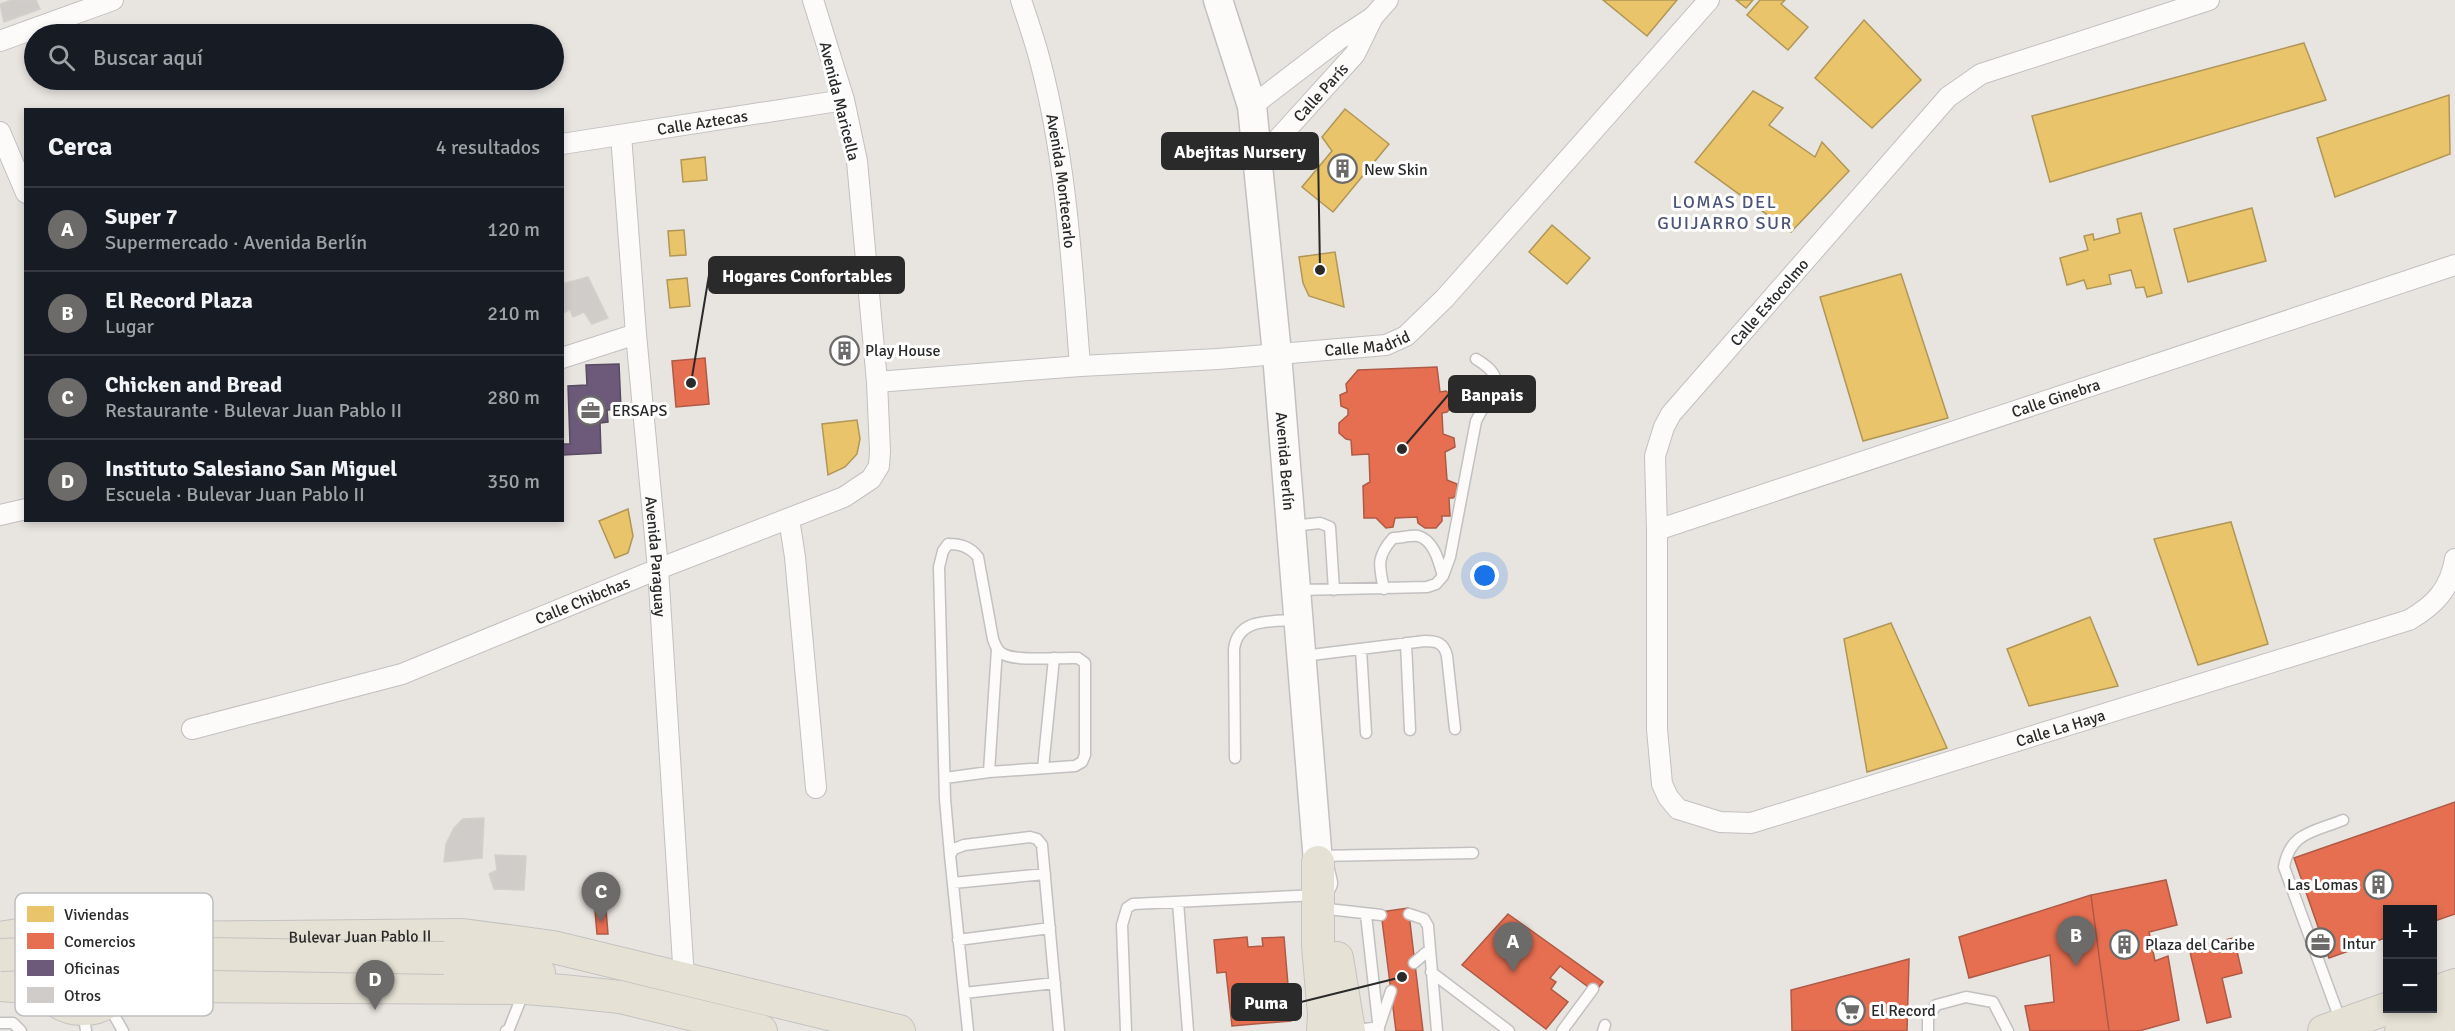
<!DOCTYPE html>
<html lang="es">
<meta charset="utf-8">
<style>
body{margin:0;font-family:Signika,sans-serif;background:#20242c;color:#f1f3f6}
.controls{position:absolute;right:18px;bottom:18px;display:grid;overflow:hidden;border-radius:0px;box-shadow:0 3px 9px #0003}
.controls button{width:54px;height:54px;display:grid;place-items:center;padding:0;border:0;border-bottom:2px solid #363941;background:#171b24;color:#f1f3f6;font:30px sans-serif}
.you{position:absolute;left:1485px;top:576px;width:21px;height:21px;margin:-15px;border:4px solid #fff;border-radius:50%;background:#1a73e8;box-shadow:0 0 0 9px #1a73e833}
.badge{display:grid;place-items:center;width:39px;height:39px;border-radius:50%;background:#6c6b6a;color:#fff;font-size:20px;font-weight:700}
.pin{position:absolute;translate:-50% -50px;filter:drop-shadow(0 2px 3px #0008)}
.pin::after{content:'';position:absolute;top:32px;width:21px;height:18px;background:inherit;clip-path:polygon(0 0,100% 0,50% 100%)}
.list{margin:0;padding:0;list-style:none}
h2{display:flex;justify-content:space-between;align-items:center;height:78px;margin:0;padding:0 24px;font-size:26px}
h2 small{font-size:20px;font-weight:400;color:#9ea1a6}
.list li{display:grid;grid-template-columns:39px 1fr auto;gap:18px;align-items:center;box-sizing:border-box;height:84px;padding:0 24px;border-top:2px solid #363941}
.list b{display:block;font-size:22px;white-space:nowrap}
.list p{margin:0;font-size:20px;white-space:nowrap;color:#9ea1a6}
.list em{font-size:20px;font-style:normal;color:#9ea1a6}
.icon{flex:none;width:33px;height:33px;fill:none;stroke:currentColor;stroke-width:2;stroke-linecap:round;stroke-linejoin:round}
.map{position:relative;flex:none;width:2455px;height:1031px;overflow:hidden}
.search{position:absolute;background:#171b24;box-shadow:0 3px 9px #0003;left:24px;top:24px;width:540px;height:66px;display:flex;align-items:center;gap:15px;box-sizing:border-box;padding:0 21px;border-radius:33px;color:#9ea1a6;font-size:22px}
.panel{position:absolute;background:#171b24;box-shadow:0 3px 9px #0003;left:24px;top:108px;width:540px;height:414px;border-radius:0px}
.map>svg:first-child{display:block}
.homes{fill:#e9c46a;stroke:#b09657;stroke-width:1.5}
.shops{fill:#e76f51;stroke:#ae5a45;stroke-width:1.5}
.offices{fill:#6d597a;stroke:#594b62;stroke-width:1.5}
.building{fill:#cfccc9;stroke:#d3d0cc;stroke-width:1.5}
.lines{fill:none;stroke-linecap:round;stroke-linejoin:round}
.lane-casing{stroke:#c2c0c1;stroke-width:13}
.street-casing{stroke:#c2c0c1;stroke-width:22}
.secondary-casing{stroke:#c2c0c1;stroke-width:31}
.primary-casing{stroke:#c4c3c1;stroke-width:34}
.lane{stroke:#fcfbfa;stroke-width:10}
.street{stroke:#fcfbfa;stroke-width:20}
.secondary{stroke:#fcfbfa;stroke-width:28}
.primary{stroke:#e5e1d4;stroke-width:32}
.primary-bridge-casing{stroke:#c4c3c1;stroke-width:34;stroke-linecap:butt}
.primary-bridge{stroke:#e5e1d4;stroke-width:32}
.labels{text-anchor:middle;stroke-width:6;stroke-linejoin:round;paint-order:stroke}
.street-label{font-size:16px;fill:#2a2a2a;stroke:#fff}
.poi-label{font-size:16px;fill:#2a2a2a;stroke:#fff;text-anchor:start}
.neighbourhood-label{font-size:18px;letter-spacing:1.5px;fill:#4c5579;stroke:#fff}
.key{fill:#fff;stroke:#bfbfbf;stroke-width:1.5}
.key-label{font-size:16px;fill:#2a2a2a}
.leader{fill:none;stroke:#2a2a2a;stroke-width:2}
.callout-dot{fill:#2a2a2a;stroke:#fff;stroke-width:2}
.callout{fill:#2a2a2a;stroke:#2a2a2a;stroke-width:2}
.callout-label{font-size:18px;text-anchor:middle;font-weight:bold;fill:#fff}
</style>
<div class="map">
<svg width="2455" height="1031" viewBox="0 0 2455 1031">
<rect width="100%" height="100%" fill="#e8e4e0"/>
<path class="homes" d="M1603,0H1677L1647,36Z
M1736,0H1753L1746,8Z
M1760,0H1785L1781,4L1808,27L1788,50L1747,15Z
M1864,20L1921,80L1872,128L1815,78Z
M2304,43L2326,100L2050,182L2032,116Z
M1753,91L1783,108L1769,125L1815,157L1822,142L1849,171L1791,232L1695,162Z
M2449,95L2450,154L2335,197L2317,138Z
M1345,109L1389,144L1333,212L1302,187L1332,151L1322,137Z
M705,157L707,180L683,182L681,160Z
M2252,208L2266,261L2188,282L2174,229Z
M2141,213L2162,293L2147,297L2144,287L2136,288L2131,270L2109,275L2111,284L2087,289L2084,280L2067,285L2060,258L2088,250L2084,236L2093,234L2094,240L2120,233L2117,219Z
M1552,225L1590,258L1567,284L1529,252Z
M684,230L686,255L670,256L668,231Z
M1335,252L1344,307L1309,296L1303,283L1299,257Z
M1901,274L1948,418L1863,441L1820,297Z
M687,278L690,306L670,308L667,280Z
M857,420L860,439L857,454L845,467L828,475L822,424Z
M628,509L633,536L628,553L615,558L599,521Z
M2231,522L2268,644L2198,665L2154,539Z
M2090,617L2118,686L2029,706L2007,649Z
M1891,623L1947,748L1867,772L1844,639Z"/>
<path class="shops" d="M705,358L709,404L676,407L672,361Z
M1437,367L1440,392L1446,391L1451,395L1452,407L1447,412L1442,413L1443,434L1454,438L1455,447L1445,452L1447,480L1457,484L1458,493L1453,498H1449L1450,516H1442V521L1436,528H1425L1418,523L1417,517L1395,518L1393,527L1386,528L1376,518H1364L1363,486L1370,482L1369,454L1352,455L1351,440L1346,439L1339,433V423L1348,415V409L1341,406L1340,395L1347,392L1346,384L1358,370Z
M2455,802V914L2432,922V910H2388V937L2329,958L2294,858Z
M2166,880L2177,925L2149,932L2155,961L2168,956L2179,1020L2139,1031H2109L2091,895Z
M2091,895L2109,1031H2030L2025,1006L2054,1002L2050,955L1969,978L1959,937Z
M1408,908L1409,914L1423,1031H1396L1381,912Z
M606,909L608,934H597L595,910Z
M1508,914L1603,982L1595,992L1560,966L1550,978L1556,982L1551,989L1568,1002L1546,1029L1462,965Z
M1247,937L1248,947L1263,946L1262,938L1284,937L1291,1021L1232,1026L1226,972L1217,973L1214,940Z
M2234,938L2242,973L2222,978L2231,1017L2207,1023L2189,948Z
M1909,959L1907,1031H1792L1791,990Z"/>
<path class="offices" d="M619,364L621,409L607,410L608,422L600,423L601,453L563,455L562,444H570L568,386L587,385L586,365Z"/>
<path class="building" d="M12,0H36L40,9L4,22L0,4Z
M588,277L608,318L592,324L584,312L573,317L570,309L562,314V284Z
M852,342L853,357L836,358V343Z
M484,818L482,858L444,862L446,844L454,828L463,819Z
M495,855L526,856L524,890L494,889L489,874L497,870Z"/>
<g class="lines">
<defs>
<path id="lane" d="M1292,526L1320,523L1330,527L1334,590
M1384,589C1379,566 1376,557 1393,538C1400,538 1411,535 1418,536C1434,540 1439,562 1443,576
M1297,590L1427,587L1436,584L1443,576L1450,557L1476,421L1497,382C1493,370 1487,366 1476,359
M1406,643L1410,730
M1361,649L1366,733
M1303,656L1425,641C1437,641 1444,643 1447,656L1455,729
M1235,758L1234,649C1238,617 1272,622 1296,620
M1043,768L1054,658
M989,772L997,649
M945,778L989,772L1075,766L1082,762L1085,755V663L1078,658C1060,657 1017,662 1003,654C997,651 995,645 993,639L978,557C970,547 961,544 948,544L943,551L939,567L945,799L950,855
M1318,856L1473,853
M953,883L1045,874
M1178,902L1188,1031
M1328,909L1381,915
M1409,914L1424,919L1428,926L1437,1031
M1366,915L1379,1031
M958,940L1050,928
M1414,963L1429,950
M1431,972L1509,1031
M964,993L1055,983
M107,1003L123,1031
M83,1009L86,1031
M2341,1022L2284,867C2290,832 2314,832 2343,820
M0,1023H13L21,1031
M506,1031L509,1029L524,991
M968,1031L950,855L954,849L964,845L1030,837L1037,839L1042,845L1059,1031
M1126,1031L1122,925L1127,908L1133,904L1317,895
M1351,1031L1379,1027L1391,991
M1562,1031L1593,989
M1603,1031L1605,1025
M1928,1031V1018L1936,1005L1966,997L1993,1002L2008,1031"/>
<g id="street">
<path id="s1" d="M1021,0C1027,19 1034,38 1039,57C1066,157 1072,263 1080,366"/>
<path id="s2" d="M2209,0L1981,74L1948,97L1671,414L1664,427L1655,456L1657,530V729L1662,784L1668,797L1678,809L1720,822L1751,823L2409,620C2435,605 2450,589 2455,559"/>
<path d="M0,41L113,0"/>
<path d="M1252,106L1338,40L1373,17"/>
<path d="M0,132L26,193"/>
<path id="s3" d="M621,135L636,334L658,569L684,979"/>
<path id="s4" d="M562,144L844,100"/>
<path id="s5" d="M1258,161L1355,54L1373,17L1388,0"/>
<path d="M562,358L636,334"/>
<path id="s6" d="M877,382L1080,366L1218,359L1386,345L1406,336L1445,298L1709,0"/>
<path d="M0,515L26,509"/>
<path d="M789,519L795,557L816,788"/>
<path id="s7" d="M1657,530L2455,265"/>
<path id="s8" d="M192,729L402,674L658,569L844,497L871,479L879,466L880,451L877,382L857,161L844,100L813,0"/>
</g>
<g id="secondary">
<path id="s9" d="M1218,0L1252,106L1277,354L1318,862L1323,883"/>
</g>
<g id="primary">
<path d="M1318,862V946L1324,1014L1323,1031"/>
<circle cx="83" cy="962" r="47"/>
<path id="s10" d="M107,920L128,930L169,938L463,935L553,947L899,1031"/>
<path d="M0,938L31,933L59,920"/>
<path d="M444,958L539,973"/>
<path d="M1337,958L1349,1031"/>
<path d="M0,985L27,987L55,1000"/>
<path d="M2432,993L2455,985"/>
<path d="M112,1000L145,987L166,986L525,988L563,991L620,997L761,1031"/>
<path d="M2324,1031L2389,1008"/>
<path d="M2401,1031L2455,1014"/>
</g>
</defs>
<use href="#lane" class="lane-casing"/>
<use href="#street" class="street-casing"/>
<use href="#secondary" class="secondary-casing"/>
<use href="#primary" class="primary-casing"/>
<use href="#lane" class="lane"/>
<use href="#street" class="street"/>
<use href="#secondary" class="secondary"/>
<use href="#primary" class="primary"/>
<defs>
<path id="primary-bridge" d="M0,955L85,952L444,958"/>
</defs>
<use href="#primary-bridge" class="primary-bridge-casing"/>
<use href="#primary-bridge" class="primary-bridge"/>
</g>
<defs>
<symbol id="building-ring" viewBox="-11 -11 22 22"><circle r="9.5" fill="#fff" stroke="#6c6b6a" stroke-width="1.5"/><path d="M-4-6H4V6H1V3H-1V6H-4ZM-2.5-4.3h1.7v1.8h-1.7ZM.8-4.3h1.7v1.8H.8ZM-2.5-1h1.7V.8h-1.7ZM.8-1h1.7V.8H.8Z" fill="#6c6b6a"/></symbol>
<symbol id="office-ring" viewBox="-11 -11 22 22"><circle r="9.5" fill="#fff" stroke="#6c6b6a" stroke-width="1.5"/><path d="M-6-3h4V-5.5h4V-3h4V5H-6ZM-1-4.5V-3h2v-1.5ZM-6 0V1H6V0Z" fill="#6c6b6a"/></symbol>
<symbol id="supermarket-ring" viewBox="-11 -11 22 22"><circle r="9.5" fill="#fff" stroke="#6c6b6a" stroke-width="1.5"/><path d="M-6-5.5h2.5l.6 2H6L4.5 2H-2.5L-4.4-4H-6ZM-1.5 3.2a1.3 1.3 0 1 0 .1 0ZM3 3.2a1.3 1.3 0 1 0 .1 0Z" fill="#6c6b6a"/></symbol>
</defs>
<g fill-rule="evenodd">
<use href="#building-ring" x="1326" y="152" width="33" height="33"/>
<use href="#building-ring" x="828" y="334" width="33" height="33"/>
<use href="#office-ring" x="574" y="394" width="33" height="33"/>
<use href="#building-ring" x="2362" y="868" width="33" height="33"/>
<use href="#office-ring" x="2304" y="926" width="33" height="33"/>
<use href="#building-ring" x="2108" y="928" width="33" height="33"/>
<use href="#supermarket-ring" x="1834" y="994" width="33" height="33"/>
</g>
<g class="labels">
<g class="street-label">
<text dy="6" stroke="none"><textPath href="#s5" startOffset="93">Calle París</textPath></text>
<text transform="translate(840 101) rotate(76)" y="6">Avenida Maricella</text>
<text dy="6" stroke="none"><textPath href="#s4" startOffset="142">Calle Aztecas</textPath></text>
<text dy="6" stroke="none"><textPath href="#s1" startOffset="186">Avenida Montecarlo</textPath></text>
<text transform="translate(1769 302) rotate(-49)" y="6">Calle Estocolmo</text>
<text dy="6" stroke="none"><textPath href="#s6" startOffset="492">Calle Madrid</textPath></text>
<text dy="6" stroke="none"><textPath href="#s7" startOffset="420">Calle Ginebra</textPath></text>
<text dy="6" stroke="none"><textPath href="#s9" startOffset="468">Avenida Berlín</textPath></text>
<text dy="6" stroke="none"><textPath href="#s3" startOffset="423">Avenida Paraguay</textPath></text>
<text dy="6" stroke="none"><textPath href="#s8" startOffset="412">Calle Chibchas</textPath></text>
<text dy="6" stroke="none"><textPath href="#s2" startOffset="1503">Calle La Haya</textPath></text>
<text dy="6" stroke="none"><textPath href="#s10" startOffset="256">Bulevar Juan Pablo II</textPath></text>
</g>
<g class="poi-label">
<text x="1364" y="175">New Skin</text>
<text x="865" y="356">Play House</text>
<text x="612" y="416">ERSAPS</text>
<text x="2358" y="890" text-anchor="end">Las Lomas</text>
<text x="2342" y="949">Intur</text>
<text x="2145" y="950">Plaza del Caribe</text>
<text x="1871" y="1016">El Record</text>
</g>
<g class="neighbourhood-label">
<text x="1725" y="208">LOMAS DEL<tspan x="1725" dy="21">GUIJARRO SUR</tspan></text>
</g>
</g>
<rect x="15" y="893" width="198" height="123" rx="9" class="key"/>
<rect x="27" y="906" width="27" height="16" fill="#e9c46a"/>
<rect x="27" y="933" width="27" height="16" fill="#e76f51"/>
<rect x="27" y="960" width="27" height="16" fill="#6d597a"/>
<rect x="27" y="987" width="27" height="16" fill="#cfccc9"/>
<g class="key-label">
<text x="64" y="920">Viviendas</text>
<text x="64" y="947">Comercios</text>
<text x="64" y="974">Oficinas</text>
<text x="64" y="1001">Otros</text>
</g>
<path class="leader" d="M1320 270L1318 151M691 383L709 275M1402 449L1449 394M1402 977L1301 1002"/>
<g class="callout-dot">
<circle cx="1320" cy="270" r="6"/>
<circle cx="691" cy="383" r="6"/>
<circle cx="1402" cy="449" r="6"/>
<circle cx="1402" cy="977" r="6"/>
</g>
<g class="callout">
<rect x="1162" y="133" width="156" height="36" rx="6"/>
<rect x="709" y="257" width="195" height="36" rx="6"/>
<rect x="1449" y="376" width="86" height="36" rx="6"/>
<rect x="1232" y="984" width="69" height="36" rx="6"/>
</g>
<g class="callout-label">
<text x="1240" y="158">Abejitas Nursery</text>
<text x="807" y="282">Hogares Confortables</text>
<text x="1492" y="401">Banpais</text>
<text x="1266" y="1009">Puma</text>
</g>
</svg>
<div class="controls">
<button>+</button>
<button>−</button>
</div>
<div class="you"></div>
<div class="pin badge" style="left:1513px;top:972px">A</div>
<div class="pin badge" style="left:2076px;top:966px">B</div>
<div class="pin badge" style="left:601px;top:922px">C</div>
<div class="pin badge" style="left:375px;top:1010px">D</div>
<div class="search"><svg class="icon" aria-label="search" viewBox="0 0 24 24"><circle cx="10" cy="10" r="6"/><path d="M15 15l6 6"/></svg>Buscar aquí</div>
<section class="panel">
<h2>Cerca<small>4 resultados</small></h2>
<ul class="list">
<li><span class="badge">A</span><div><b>Super 7</b><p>Supermercado · Avenida Berlín</p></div><em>120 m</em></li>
<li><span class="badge">B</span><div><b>El Record Plaza</b><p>Lugar</p></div><em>210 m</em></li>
<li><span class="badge">C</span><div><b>Chicken and Bread</b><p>Restaurante · Bulevar Juan Pablo II</p></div><em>280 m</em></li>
<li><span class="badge">D</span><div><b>Instituto Salesiano San Miguel</b><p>Escuela · Bulevar Juan Pablo II</p></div><em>350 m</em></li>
</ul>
</section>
</div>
